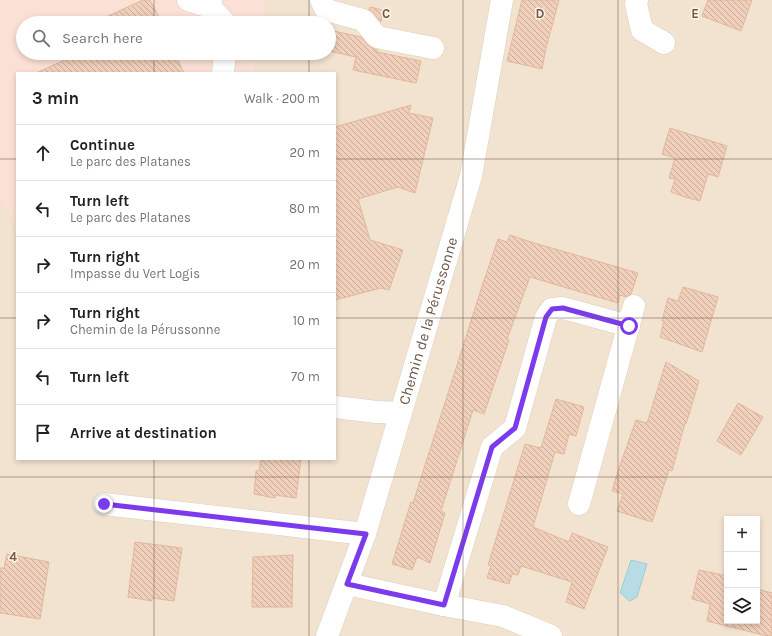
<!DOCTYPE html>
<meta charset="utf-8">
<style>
body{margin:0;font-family:Karla,sans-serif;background:#f6f6f6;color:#202124}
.controls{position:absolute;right:12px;bottom:12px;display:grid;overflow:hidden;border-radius:0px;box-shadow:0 2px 6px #0003}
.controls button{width:36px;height:36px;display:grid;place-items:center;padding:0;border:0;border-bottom:1px solid #e0e0e0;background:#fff;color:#202124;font:20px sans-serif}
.stop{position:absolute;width:12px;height:12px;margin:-9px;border:3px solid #7c3aed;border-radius:50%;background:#fff}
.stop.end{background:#7c3aed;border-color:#fff;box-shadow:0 1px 4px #0008}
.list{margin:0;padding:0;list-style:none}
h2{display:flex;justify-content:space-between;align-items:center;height:52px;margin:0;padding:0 16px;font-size:17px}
h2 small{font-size:13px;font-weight:400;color:#757577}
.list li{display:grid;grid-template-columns:26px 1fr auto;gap:12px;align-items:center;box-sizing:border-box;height:56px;padding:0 16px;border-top:1px solid #e0e0e0}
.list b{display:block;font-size:15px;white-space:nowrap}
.list p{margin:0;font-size:13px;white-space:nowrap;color:#757577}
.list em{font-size:13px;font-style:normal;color:#757577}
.icon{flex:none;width:22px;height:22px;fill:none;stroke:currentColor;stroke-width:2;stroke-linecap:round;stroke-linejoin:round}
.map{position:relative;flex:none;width:772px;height:636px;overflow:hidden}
.search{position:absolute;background:#fff;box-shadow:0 2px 6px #0003;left:16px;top:16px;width:320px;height:44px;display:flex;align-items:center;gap:10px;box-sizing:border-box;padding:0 14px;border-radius:22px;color:#757577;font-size:15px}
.panel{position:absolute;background:#fff;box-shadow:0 2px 6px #0003;left:16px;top:72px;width:320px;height:388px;border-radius:0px}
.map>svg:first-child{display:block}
.residential{fill:#f2e3d0;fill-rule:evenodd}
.commercial{fill:#fbe1d5}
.water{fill:#b7dce4;stroke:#9dccd5}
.building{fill:url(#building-back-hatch);stroke:#e2b79b}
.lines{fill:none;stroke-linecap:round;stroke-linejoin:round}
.minor-casing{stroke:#dfcebd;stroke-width:23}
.minor{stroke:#fff;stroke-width:22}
.route{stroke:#7c3aed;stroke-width:5}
.grid{fill:none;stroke:#715849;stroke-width:1;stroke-opacity:0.55}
.labels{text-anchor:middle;stroke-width:3;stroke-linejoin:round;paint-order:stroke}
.street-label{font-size:15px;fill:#715849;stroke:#fef5e7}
.grid-label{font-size:13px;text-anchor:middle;font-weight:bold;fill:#715849;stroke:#fef5e7;stroke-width:3;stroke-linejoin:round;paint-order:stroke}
</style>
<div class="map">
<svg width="772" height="636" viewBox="0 0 772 636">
<defs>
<pattern id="building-back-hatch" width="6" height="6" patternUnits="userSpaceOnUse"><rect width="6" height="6" fill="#f0d0ba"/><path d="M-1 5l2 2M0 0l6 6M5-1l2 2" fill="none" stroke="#c7ac99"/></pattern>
</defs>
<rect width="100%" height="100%" fill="#fbf1e1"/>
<path class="residential" d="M0,0H772V636H0ZM23,23H329V53H23ZM17,73H335V459H17ZM727,519H757V621H727Z"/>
<path class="commercial" d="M0,0H265L261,23H23V53H256L253,73H17V228L0,194Z"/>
<path class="water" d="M631,560L647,564L637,597L630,601C625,599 625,595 620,593Z"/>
<path class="building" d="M143,0H150L162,23H93Z
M522,0H559L546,48L542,69L507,61Z
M708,0H752L741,31L702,16Z
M370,7L382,10L381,22L373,12L369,10Z
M329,30L361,37L368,45L374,49L377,50V52L421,61L416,83L353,70L356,57L329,51Z
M80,53H175L184,73H36Z
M411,105L409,113L433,118L415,193L398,187L358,199L370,240L403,250L389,290L381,288L335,300V127Z
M670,128L727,146L718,177L708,174L700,201L685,197L671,192L675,179L669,178L675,158L662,154Z
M510,235L531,242L638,273L631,294L626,297L620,295L618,303L530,277L507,339L509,340L484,414L473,410L441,511L445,513L430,563L417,557L412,570L392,564L411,502L413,503L485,277V278L498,239L507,242Z
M683,287L718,297L702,352L660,337L664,321H662L668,298L678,301Z
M666,362L699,381L686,424L685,423L672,471L669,470L652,522L617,511L623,494L612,491L618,471L636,420L647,423Z
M556,399L584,407L576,436L569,434L564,454L555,452L533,527L569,542L572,533L608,547L584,609L566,602L572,582L521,566L518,575L512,574L509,584L487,578L491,566L488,565L525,444L541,448Z
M738,403L763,417L741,455L717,441Z
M261,459H301L296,498L275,495V498L254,494L256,471H259Z
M135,542L182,548L174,601L152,598V601L128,597Z
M7,554L49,562L40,619L0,613V568H4Z
M293,555L292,607H252L253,557Z
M699,570L727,576V621H757V589L772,593V636H767L707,621L710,604L692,599Z"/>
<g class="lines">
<defs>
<g id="minor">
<path d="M188,0L210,7"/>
<path d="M211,0L210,7L225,23"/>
<path d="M321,0L326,10L363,20L377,37L433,48"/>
<path d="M637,0L636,4L642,30L664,43"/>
<path d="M223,73L225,53"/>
<path d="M335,407L377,412L401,413"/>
<path d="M104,504L365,534"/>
<path d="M579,504L634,306"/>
<path d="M347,584L444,605L503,616L551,636"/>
<path d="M444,605L492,447L515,428L546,317L552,309L563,308L629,326"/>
<path id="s1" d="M327,636L365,534L471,176L502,0"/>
</g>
</defs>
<use href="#minor" class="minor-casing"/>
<use href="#minor" class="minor"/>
</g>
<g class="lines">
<path class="route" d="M104,504L366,534L347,584L444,605L492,447L515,428L546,317L552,309L563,308L629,326"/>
</g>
<path class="grid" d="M154,0V23M309,0V23M463,0V636M618,0V636M154,53V73M309,53V73M0,159H17M335,159H772M0,318H17M335,318H772M154,459V636M309,459V636M0,477H772"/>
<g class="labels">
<g class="street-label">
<text dy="5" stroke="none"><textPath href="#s1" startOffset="331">Chemin de la Pérussonne</textPath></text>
</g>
</g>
<g class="grid-label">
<text x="386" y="18">C</text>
<text x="540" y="18">D</text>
<text x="695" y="18">E</text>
<text x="13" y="561">4</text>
</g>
</svg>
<div class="controls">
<button>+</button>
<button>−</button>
<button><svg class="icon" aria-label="layers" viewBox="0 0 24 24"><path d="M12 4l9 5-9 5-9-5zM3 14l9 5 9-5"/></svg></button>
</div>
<div class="stop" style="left:629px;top:326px"></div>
<div class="stop end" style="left:104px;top:504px"></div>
<div class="search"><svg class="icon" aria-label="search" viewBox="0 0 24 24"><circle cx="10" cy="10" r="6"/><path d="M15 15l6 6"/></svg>Search here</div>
<section class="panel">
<h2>3 min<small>Walk · 200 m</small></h2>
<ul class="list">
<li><svg class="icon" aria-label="ahead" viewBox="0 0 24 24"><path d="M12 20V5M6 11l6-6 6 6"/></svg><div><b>Continue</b><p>Le parc des Platanes</p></div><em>20 m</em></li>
<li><svg class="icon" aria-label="left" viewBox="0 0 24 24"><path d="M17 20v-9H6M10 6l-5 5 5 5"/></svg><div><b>Turn left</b><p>Le parc des Platanes</p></div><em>80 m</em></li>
<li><svg class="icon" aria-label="right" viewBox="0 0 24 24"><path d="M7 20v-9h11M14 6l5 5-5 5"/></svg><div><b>Turn right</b><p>Impasse du Vert Logis</p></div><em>20 m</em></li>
<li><svg class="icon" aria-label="right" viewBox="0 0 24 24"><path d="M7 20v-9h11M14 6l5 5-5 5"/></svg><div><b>Turn right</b><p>Chemin de la Pérussonne</p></div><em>10 m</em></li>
<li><svg class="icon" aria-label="left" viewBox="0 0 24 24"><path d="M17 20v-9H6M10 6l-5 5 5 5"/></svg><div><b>Turn left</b></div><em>70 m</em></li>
<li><svg class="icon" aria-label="arrive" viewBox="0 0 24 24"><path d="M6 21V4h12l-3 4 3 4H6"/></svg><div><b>Arrive at destination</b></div></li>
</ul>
</section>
</div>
